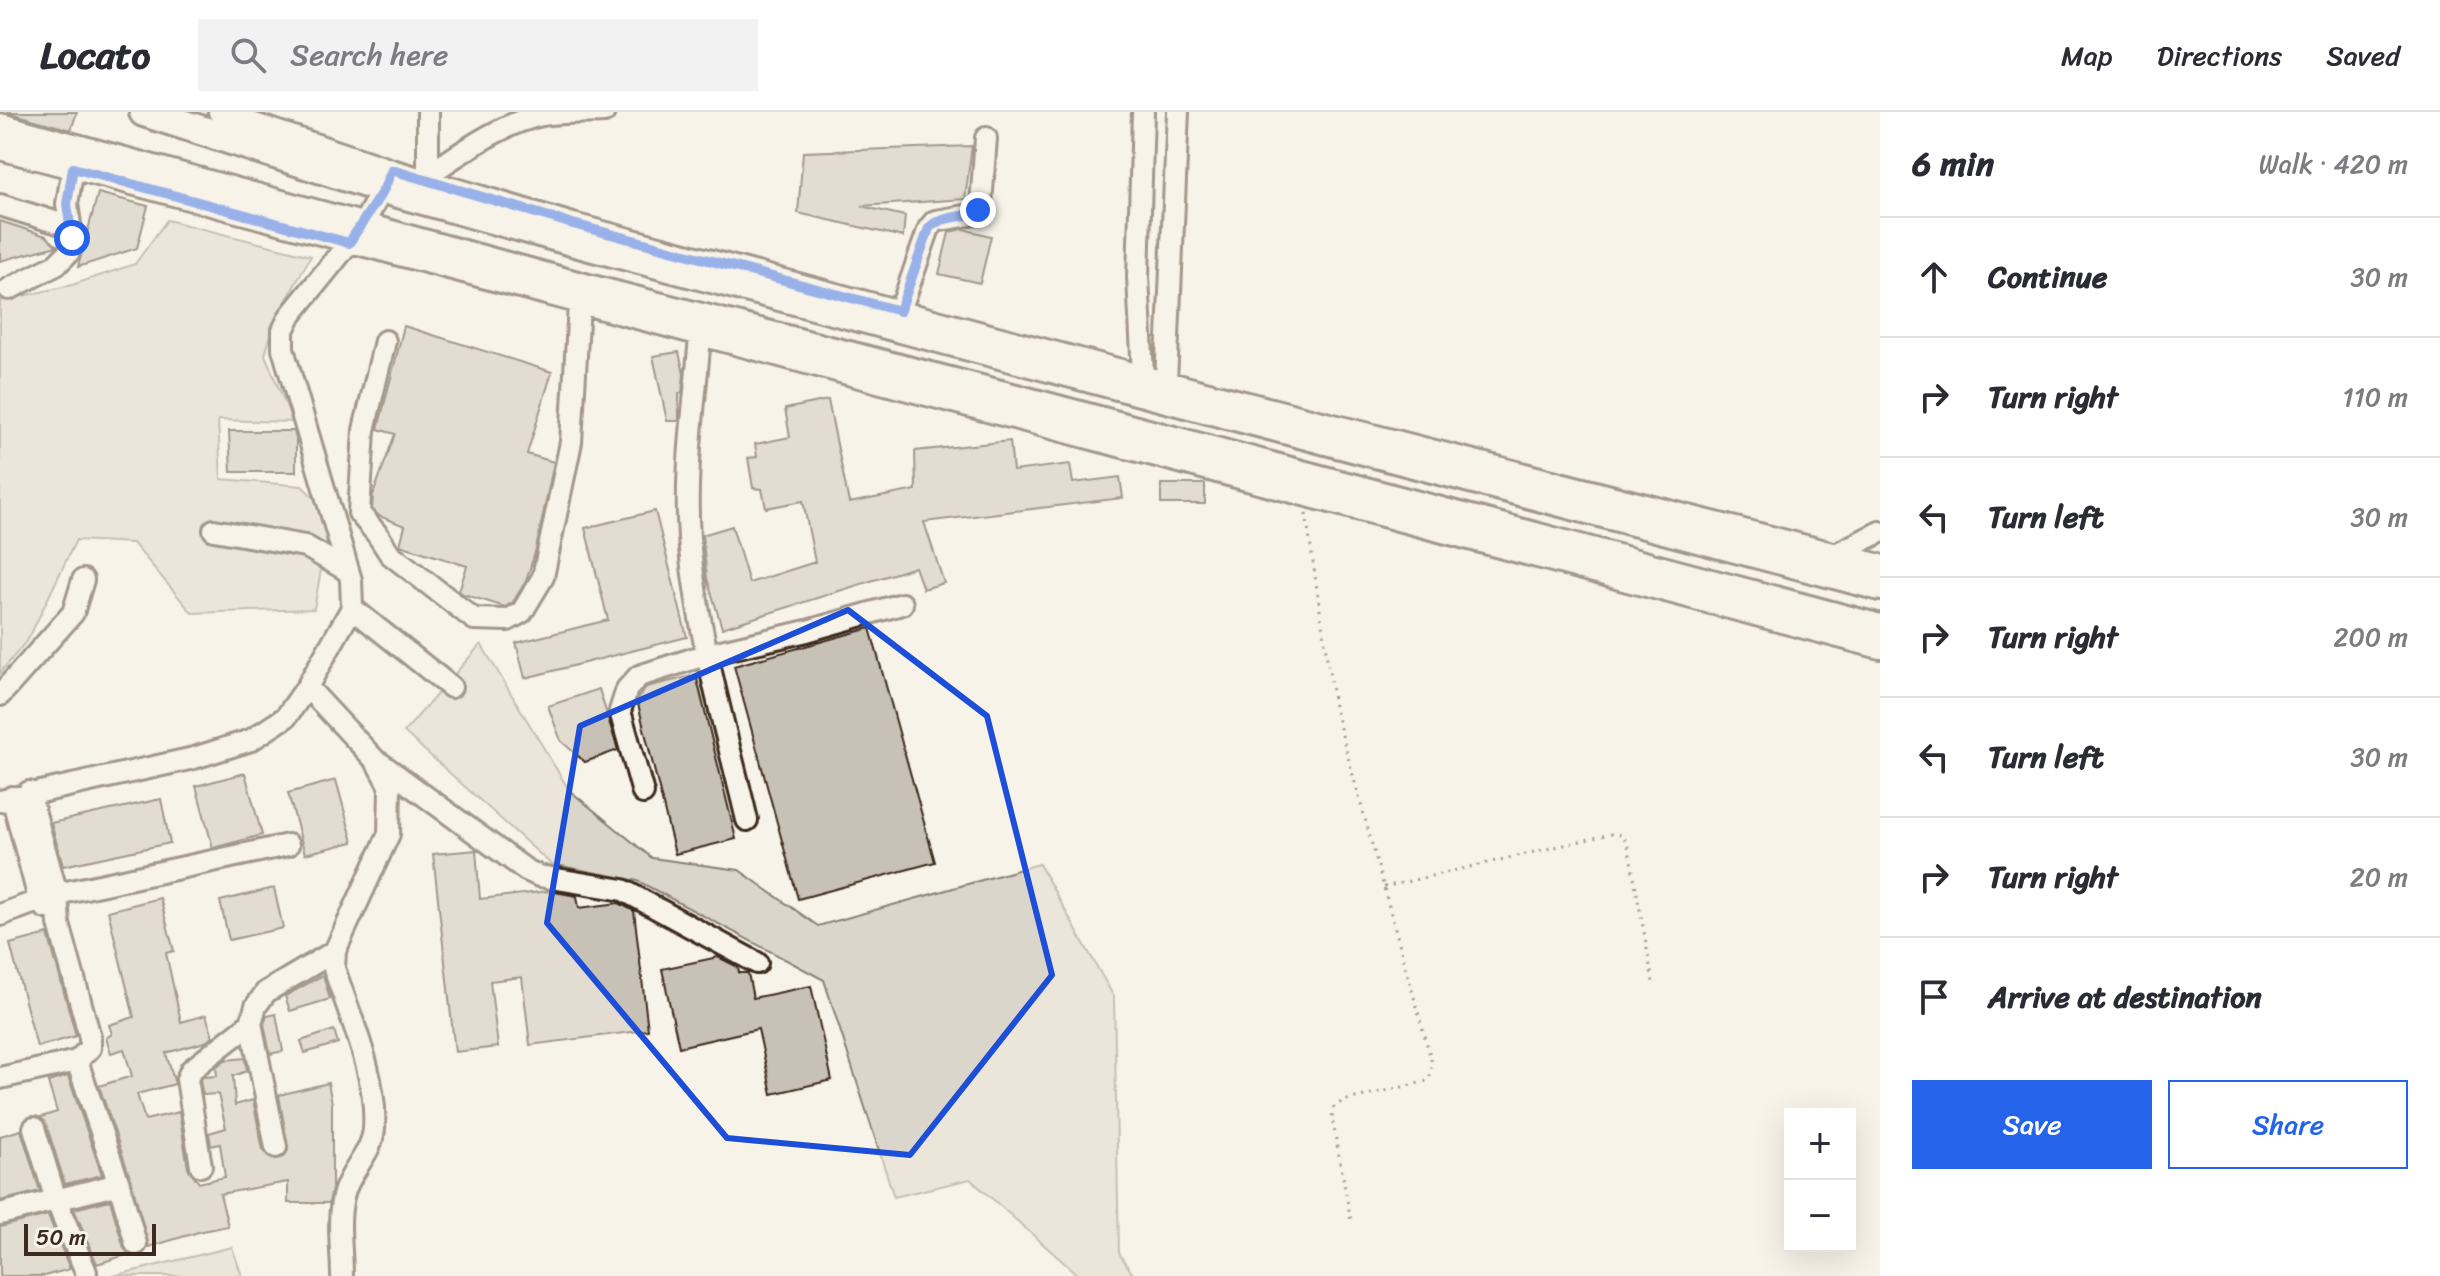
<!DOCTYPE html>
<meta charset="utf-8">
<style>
body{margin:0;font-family:Sriracha,sans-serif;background:#f2f2f3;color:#2b2b33}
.controls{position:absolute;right:24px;bottom:24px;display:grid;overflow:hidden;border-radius:0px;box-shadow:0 8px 32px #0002}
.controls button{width:72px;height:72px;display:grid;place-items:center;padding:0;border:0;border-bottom:2px solid #e1e1e2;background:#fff;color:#2b2b33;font:40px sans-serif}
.scale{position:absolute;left:24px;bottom:20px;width:132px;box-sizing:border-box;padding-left:8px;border:4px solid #3b2a1e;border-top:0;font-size:22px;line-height:28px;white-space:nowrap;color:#3b2a1e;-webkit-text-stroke:6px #f7f3e8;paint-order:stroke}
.stop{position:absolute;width:24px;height:24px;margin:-18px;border:6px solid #2563eb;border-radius:50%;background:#fff}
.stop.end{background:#2563eb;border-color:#fff;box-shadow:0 2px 8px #0008}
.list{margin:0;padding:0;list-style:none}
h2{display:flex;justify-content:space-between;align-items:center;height:104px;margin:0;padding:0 32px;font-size:34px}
h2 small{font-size:26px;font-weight:400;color:#7c7c81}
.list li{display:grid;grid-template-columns:52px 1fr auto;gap:24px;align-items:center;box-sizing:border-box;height:120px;padding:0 32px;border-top:2px solid #e1e1e2}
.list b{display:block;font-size:30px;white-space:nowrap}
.list em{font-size:26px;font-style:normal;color:#7c7c81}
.actions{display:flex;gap:16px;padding:24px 32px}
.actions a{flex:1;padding:18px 0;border:2px solid #2563eb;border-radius:0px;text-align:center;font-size:28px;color:#2563eb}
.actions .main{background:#2563eb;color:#fff}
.icon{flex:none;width:44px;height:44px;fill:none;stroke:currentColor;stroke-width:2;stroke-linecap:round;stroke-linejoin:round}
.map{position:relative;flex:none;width:1880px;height:1164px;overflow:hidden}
header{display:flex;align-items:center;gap:48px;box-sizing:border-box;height:112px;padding:0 40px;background:#fff;border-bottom:2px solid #e1e1e2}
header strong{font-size:38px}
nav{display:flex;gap:44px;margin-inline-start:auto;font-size:28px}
.search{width:560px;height:72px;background:#f2f2f3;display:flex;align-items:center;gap:20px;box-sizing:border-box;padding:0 28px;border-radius:0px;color:#7c7c81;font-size:30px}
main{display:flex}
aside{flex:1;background:#fff}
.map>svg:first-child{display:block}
.green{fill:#dbd6cb;stroke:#8b8074;stroke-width:2}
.building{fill:#c8c1b6;stroke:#3b2a1e;stroke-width:2}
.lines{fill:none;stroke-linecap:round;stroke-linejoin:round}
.minor-casing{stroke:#3b2a1e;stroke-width:26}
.highway-casing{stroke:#3b2a1e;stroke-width:34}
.path{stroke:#3b2a1e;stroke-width:3;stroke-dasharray:2 6;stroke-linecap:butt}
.minor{stroke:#f7f3e8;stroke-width:20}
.highway{stroke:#f7f3e8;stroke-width:28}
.route{stroke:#2563eb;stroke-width:10}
.marked{fill:none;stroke:#1d4ed8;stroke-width:6;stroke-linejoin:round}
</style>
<header>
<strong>Locato</strong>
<div class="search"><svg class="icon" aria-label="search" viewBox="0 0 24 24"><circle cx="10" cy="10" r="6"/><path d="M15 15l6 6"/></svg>Search here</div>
<nav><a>Map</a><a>Directions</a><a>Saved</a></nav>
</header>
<main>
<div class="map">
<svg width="1880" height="1164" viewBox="0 0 1880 1164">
<rect width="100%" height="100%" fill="#f7f3e8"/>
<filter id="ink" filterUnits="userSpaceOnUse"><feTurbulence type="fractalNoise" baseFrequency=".0125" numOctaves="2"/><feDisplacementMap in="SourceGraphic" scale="16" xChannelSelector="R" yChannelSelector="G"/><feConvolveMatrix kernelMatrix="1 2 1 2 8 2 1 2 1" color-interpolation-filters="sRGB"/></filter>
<g filter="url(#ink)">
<path class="green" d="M167,108L311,144L275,209L265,243L293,310L218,308L221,367L302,374L331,402L314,497L192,501L133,431L76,428L29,526L0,561V189L72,173L135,152Z
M481,532L569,678L652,746L739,758L818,814L1039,752L1114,885L1119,1141L1134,1164H1079L970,1067L894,1085L824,868L638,769L551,752L404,620Z
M232,1135L242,1164H113Z"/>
<path class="building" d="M6,0H77L71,18Z
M972,34L965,87L861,94L905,104L903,125L798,101L803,40Z
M98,81L148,94L137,136L78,155Z
M0,109L46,124L57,134L0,149Z
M963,117L991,124L980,171L939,162L949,120Z
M404,214L552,260L527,342L554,350L536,437L526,469L513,490L505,495L463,482L459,479L467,454L400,433L405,414L379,404L372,397L373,383L395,322L378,317Z
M679,240L684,262L682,281H679V309H667L653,244Z
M828,288L849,391L916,378L915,339L1010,329L1013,359L1070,352L1073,371L1120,365L1123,386L924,410L944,471L923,477L915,455L722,516L707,466L702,423L732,414L749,471L815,450L803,389L766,396L762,377L753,376L748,346L757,345L755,332L790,325L785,297Z
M229,319H294L296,327V360H231Z
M1161,372H1205V392H1161Z
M655,399L687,525L525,566L516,531L608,508L585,416Z
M870,516L935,750L798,787L734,554Z
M696,563L736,727L675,742L637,588L646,575Z
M599,577L618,638L585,650L561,629L548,594Z
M245,661L262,723L213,736L196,674Z
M336,668L353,730L305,742L288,681Z
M161,687L170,731L63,754L51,711Z
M476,738L480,787L549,779L577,784L579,796L619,791L634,799L648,918L530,933L522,865L490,869L498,935L455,940L433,742Z
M274,776L283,816L229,828L220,789Z
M160,786L174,839L166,841L181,910L206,903L213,925L205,930L166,941L175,972L137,982L145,1008L179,1000L188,1056L199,1071L225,1065L220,1032L211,1034L209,1021L226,1016L218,982L203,983L200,969L203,965L217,964L216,955L225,948L245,946L247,959L233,964L235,993L253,988L263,1038L273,1047L284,1045L288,1038L279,983L328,971L332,991V1077L329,1091H288V1070L220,1082L228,1114L202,1119L149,1135L131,1068L99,974L132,964L124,937L111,941L106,926L112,922L109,913L134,905L108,799Z
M48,822L76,924L37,935L10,832Z
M718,845L738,855L739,861H748L753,886L811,874L832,968L772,982L758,917L679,935L662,857Z
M323,863L330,887L290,899L285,884Z
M276,902L283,939L270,942L264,912L267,904Z
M334,918L338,931L305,941L301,929Z
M68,964L102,1063L65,1072L46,1012L41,1005L57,1000L48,970Z
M21,1018L40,1079L0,1089V1024Z
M110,1088L124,1136L129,1142L97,1152L74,1097Z
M48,1103L70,1157L44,1164H0V1115Z"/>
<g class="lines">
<defs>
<path id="minor" d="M219,0L392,58L573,112L1166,270L1880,453
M0,37L1880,536
M428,63V0
M421,67C458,44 498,12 542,3C562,0 584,1 604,0
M0,93L71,115
M9,177L56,153L69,140L72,126L67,92L73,56
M900,199L929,116L935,109L970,103L978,98L981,92L986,26
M700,224C695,290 684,359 689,426C697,521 725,615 747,708
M385,229L364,318L359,401L377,422L390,442L474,507L508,508L522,500L543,465L571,330L579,192
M1143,264L1138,165L1143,0
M1166,270L1178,0
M214,418L305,434L348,459
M1836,442L1880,420
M352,496L451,575
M307,575L376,649L390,675L389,722L335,839L334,856C350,905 378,965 374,1017C372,1040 352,1057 345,1078C336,1104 342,1137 342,1164
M0,583L73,501L83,468
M380,651L526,758L539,764L623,778L757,851
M643,681L620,599L627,577L639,564L708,542L807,519L902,492
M12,685L39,787L46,796
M0,689L194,646L251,628L286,605L307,575L352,496L351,468L283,237V218L290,204L361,116L388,67
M0,803L57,782L288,733
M77,949L119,1072L136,1132
M0,966L77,949L90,936V925L59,812L57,782L29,680
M34,1016L56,1088L86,1160
M276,1035L251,911L256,894L266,880L335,839
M201,1054L187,967L191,958L251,911
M0,1102L119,1072"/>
<path id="highway" d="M144,0L384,77L590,134L1880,474
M0,16L584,176L1020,288L1880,517"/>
</defs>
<use href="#minor" class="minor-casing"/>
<use href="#highway" class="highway-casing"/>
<path class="path" d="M1306,402L1334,594L1432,951L1431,962L1427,969L1343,989L1334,995L1332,1006L1351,1109
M1384,775L1611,722L1621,723L1627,731L1630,743L1653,870"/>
<use href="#minor" class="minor"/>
<use href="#highway" class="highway"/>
</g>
</g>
<g class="lines" filter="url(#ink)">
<path class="route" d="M72,126L67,92L73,56L349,131L384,77L392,58L573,112L900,199L929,116C941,102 963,108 978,98"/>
</g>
<path d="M0 0H1880V1164H0ZM848,498L987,604L1052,863L910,1043L727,1026L547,811L580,614Z" fill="#f7f3e8" fill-opacity=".55" fill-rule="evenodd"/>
<path class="marked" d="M848,498L987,604L1052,863L910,1043L727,1026L547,811L580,614Z"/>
</svg>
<div class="controls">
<button>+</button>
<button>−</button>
</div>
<div class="scale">50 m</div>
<div class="stop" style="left:72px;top:126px"></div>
<div class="stop end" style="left:978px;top:98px"></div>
</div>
<aside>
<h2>6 min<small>Walk · 420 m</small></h2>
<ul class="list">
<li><svg class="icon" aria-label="ahead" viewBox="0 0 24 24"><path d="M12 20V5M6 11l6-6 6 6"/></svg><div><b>Continue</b></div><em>30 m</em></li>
<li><svg class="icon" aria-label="right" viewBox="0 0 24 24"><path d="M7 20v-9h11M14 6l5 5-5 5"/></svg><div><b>Turn right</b></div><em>110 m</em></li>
<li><svg class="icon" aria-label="left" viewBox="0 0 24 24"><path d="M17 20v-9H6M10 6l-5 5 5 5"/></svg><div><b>Turn left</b></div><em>30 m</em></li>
<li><svg class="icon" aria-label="right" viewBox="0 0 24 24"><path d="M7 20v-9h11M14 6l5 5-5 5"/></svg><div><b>Turn right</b></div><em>200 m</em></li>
<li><svg class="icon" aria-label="left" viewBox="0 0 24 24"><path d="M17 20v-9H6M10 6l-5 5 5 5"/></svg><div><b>Turn left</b></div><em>30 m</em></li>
<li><svg class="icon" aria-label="right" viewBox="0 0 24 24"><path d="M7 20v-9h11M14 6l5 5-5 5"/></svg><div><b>Turn right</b></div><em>20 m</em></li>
<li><svg class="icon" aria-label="arrive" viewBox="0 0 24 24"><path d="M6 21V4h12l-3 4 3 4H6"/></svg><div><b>Arrive at destination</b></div></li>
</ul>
<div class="actions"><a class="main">Save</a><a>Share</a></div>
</aside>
</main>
